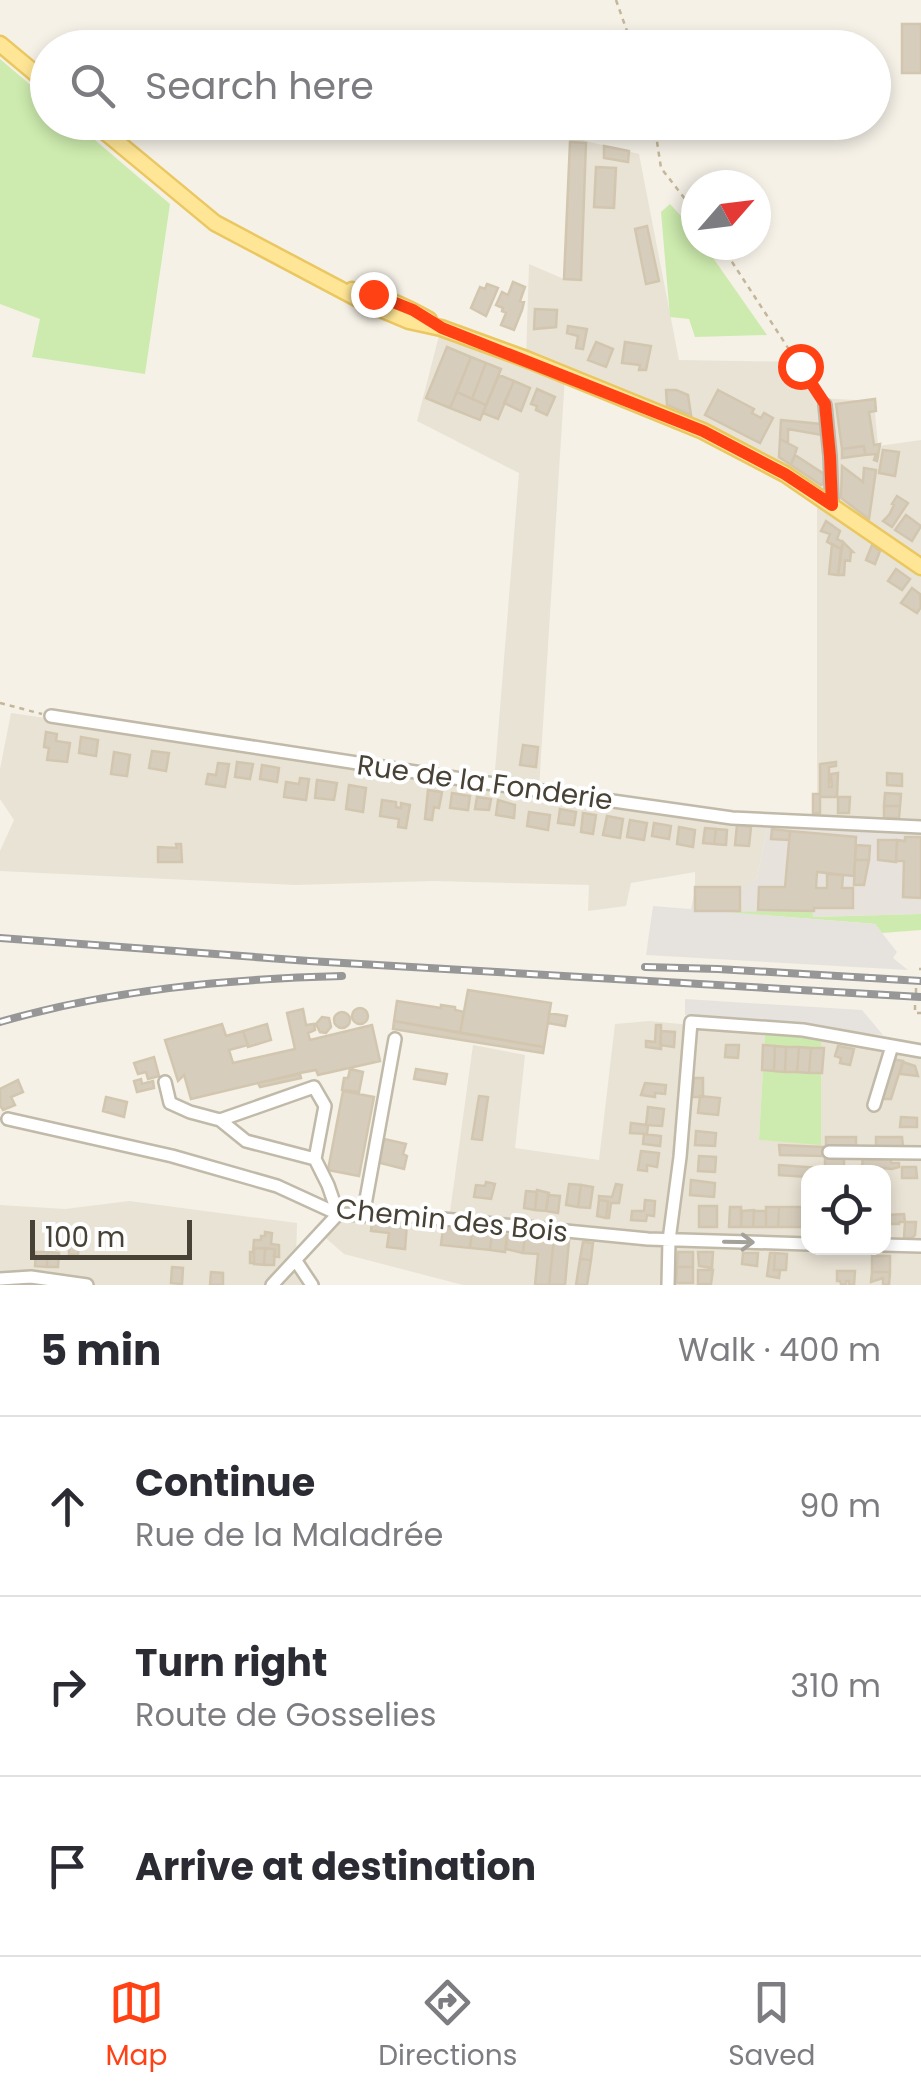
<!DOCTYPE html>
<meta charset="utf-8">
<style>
body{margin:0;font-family:Poppins,sans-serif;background:#f2f2f3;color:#2b2b33}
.controls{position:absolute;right:30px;bottom:30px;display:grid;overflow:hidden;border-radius:20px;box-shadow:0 5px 15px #0003}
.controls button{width:90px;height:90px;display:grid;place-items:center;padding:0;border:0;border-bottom:2px solid #e1e1e2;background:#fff;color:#2b2b33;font:50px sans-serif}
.compass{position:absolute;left:681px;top:170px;width:90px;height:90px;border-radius:50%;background:#fff;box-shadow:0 5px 15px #0003;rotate:62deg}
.scale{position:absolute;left:30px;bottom:25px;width:162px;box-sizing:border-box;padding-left:10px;border:5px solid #484236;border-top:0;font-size:28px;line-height:35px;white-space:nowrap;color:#484236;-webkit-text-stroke:8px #fff;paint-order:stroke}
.stop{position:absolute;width:30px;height:30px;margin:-22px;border:8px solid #ff4114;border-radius:50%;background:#fff}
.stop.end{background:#ff4114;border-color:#fff;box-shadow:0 2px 10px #0008}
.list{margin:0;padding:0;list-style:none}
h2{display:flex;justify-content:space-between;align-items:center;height:130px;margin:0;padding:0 40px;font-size:42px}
h2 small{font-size:32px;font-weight:400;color:#7c7c81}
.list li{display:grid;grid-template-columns:65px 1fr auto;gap:30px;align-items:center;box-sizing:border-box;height:180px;padding:0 40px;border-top:2px solid #e1e1e2}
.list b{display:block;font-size:38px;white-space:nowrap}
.list p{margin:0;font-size:32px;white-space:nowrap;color:#7c7c81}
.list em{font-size:32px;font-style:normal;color:#7c7c81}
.icon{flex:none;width:55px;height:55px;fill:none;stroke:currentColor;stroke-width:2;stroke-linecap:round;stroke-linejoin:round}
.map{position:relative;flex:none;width:921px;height:1285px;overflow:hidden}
.search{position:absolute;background:#fff;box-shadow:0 5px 15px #0003;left:30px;right:30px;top:30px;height:110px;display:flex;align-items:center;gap:25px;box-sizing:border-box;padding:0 35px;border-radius:55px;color:#7c7c81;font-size:38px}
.sheet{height:670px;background:#fff}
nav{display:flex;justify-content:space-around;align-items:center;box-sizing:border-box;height:140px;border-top:2px solid #e1e1e2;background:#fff;font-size:28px;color:#7c7c81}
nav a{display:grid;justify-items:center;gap:5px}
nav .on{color:#ff4114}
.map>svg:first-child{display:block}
.residential{fill:#e9e3d5;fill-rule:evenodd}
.industrial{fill:#e7e3dc}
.green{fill:#cdebae}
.parking{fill:#e6e3df}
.building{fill:#d7cdbc;stroke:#d2c6af;stroke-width:2.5}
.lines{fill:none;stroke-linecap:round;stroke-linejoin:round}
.minor-casing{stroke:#c1baa9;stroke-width:16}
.major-casing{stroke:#eac760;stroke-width:19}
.path{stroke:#c3b69a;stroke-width:2.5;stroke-dasharray:5 5;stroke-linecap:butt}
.minor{stroke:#fff;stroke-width:11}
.major{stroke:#ffe696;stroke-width:14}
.rail-casing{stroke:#979797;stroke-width:8}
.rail{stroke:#fff;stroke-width:4;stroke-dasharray:11;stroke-linecap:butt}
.oneway{stroke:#a4a09a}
.route{stroke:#ff4114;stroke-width:12}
.labels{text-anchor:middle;stroke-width:8;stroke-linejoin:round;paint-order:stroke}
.street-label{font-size:28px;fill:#484236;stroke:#fff}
</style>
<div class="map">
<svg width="921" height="1285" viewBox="0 0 921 1285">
<rect width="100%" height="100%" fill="#f5f1e7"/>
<path class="residential" d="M570,137L639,154L679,360L800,362L821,398L874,401L878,446L921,440V827L817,822V496L785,474L565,376L539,789L768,823L757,878L745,886L695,889V872L631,883L626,906L588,911L589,885L434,881L295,885L0,871V851L14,820L0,799V769L11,713L494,783L519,473L417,421L441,328L526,359L529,264L564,279Z
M649,1021L765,1032L759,1140L821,1144V1037L921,1056V1285H463L344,1254L321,1234L338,1214L448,1226L473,1045L525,1055L515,1148L599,1160L615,1024ZM808,1172H884V1248H808Z
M129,1201L297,1223L296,1261L312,1285H0V1205L65,1209Z"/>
<path class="industrial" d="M768,823L921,829V914L812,917V912H709L691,909L695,889L744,886L757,878Z"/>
<path class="green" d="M0,59L47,99L48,122L75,123L170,204L145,374L32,357L40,319L0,304Z
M670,204L693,229L696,233V245H704L767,335L695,337L689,319L670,317L661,212Z
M812,911L813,917L921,914V930L882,933L875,924L775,916L707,914L709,912Z
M765,1032L821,1037V1145L759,1140Z"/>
<path class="parking" d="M653,906L875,924L897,952L893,958L908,970L646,955Z
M685,999L862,1010L883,1035L685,1015Z"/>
<path class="building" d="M902,24H921V73H902Z
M570,142L586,143L581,280L564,279Z
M604,146L629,151L628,162L604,158Z
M596,167L616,168L614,208L594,207Z
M647,226L659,281L646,284L635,229Z
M513,282L525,287L520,301L524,302L522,310L514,330L501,325L506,313L502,311L503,308L496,305L502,292L508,295Z
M487,284L498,288L486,316L471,308L480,287L485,289Z
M535,309L557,310L556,327L534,329Z
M568,326L587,329L583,349L576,348L578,336L567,333Z
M596,342L613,349L606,367L588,360Z
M625,342L651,346L646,370H639L640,365L622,363Z
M447,347L471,357L450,408L426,398Z
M471,357L486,363L472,399L457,392Z
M486,363L501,369L486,405L472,399Z
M499,375L514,381L498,419L483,413Z
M514,381L530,388L521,411L504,403Z
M537,389L555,397L547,415L536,410L537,406L531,404Z
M666,390H676L688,395L691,415L667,405Z
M718,390L754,409L752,413L761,418L764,413L773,418L760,443L705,415Z
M457,392L486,405L480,420L450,408Z
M875,399L876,411L869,412L874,445L880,444L877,461L874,460L876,454L865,455L864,446L842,449L836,404Z
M781,420L821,424L822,435L788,429V443L780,439Z
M780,439L797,448L791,465L779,457Z
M864,446L865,455L842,458V449Z
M883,450L899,452L895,476L879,473Z
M795,455L824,474L823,484L821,485L791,465Z
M842,466L863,482L864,468L876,470L869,519L841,498Z
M897,496L908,503L892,527L883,521L889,515L894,505L892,504Z
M906,515L921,526L912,541L895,530Z
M826,521L840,531L837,539L843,542L841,549L827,542L830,534L821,531Z
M843,542L853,552H851L850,561L845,560L844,575H838Z
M832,544L841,549L838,575L829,574Z
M872,545L880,551L875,564L866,560Z
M896,569L910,579L902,590L888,581Z
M912,588L920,594L921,607L917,613L901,603Z
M46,732L57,734L56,741L70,743L67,762L47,760L49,748L44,747Z
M81,737L98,740L96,756L79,753Z
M523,745L538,747L536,767L520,765Z
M152,751L169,753L166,771L149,768Z
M114,752L130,755L127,776L111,774Z
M237,762L253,764L250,779L235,777Z
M836,762V766L829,767V787H832L831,774L838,773L837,797H820V813H813V794H820V764Z
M218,763L229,764L225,787L206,784L208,774L216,775Z
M262,765L279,768L277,782L260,779Z
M887,773L902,774V786L887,785Z
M300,778L309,779L306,800L284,797L286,782L299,784Z
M317,780L337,783L334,800L315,798Z
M349,785L366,788L363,812L346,809Z
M428,790L442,792L439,808L434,807L432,820L425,819Z
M452,793L470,796L468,810L450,808Z
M885,793L901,794L900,806H884Z
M477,797L491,799L489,810L475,809Z
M838,797H850L849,813H838Z
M382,800L396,802V807L401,808V803L410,805L406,828L398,827L399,819L380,816Z
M498,800L515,805L514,818L496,815Z
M884,806H900L899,818H884Z
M560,809L576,812L574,825L558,823Z
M529,812L550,815L548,830L527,826Z
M583,813L596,815L593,834L581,832Z
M607,816L623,819L620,838L603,835Z
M630,820L647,823L644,840L627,837Z
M654,823L671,826L669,839L652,836Z
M737,825L751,827L749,846L735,845Z
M679,827L695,830L693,847L677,844Z
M705,828L716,829L714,844L703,843Z
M716,829L727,830L726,845L714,844Z
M772,829L790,831L789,840L771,839Z
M790,831L856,837L854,876L817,872L816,888H827V874L843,875L842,888H853V908H814V911L758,910L759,887H785Z
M905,837H921V898L903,897L904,861H896L897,840L905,841Z
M878,840H897L896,862L878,860Z
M176,844H181L182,862H158V847L177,848Z
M856,845L870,846L869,860H855Z
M855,860H869L864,885H854Z
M695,887H740V911H695Z
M468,990L551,1003L544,1047L460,1033Z
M397,1001L441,1008V1005L455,1007V1010L464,1012L460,1033L394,1021Z
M352 1016a8 8 0 1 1 16 0a8 8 0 1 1-16 0Z
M303,1009L306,1025L314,1024L315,1030L308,1033L310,1040L372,1025L380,1061L318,1075L316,1070L300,1073L191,1099L184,1075L178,1081L165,1040L222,1024L226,1036L243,1031L248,1045L229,1050L233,1063L295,1049L287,1013Z
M334 1020a8 8 0 1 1 16 0a8 8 0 1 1-16 0Z
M549,1013L567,1016L565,1026L548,1023Z
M322,1017L329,1018L331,1027L326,1033L320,1032L316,1024Z
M394,1021L544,1047L543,1053L393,1029Z
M267,1024L271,1040L248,1047L243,1031Z
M656,1025H661V1049L646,1047V1041L655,1042Z
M661,1031L675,1032L674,1047L660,1045Z
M726,1045H739L738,1058L725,1057Z
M763,1045L775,1046L774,1071L762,1070Z
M775,1046L786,1047L785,1072L774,1071Z
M838,1046L854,1049L850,1065L840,1063L841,1058L835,1056Z
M786,1047H799L797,1072H785Z
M799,1047L811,1048L809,1073L797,1072Z
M811,1048H824L822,1073H809Z
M154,1057L159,1076L148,1079L146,1072L138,1074L134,1063Z
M892,1059L903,1061L891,1099H884L882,1098Z
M903,1062L915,1066L918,1076L900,1074Z
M350,1069L363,1072L359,1092L342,1090L344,1078H348Z
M416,1069L447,1074L445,1084L414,1079Z
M300,1074L301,1078L260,1087L258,1083Z
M694,1078H703V1097H692Z
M141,1079L142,1084L153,1081L154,1088L137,1092L134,1081Z
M18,1080L23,1092L11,1097L15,1105L3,1110L0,1105V1089Z
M645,1083L666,1085L665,1094L655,1093V1097L641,1095Z
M343,1091L374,1097L359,1176L328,1170Z
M479,1096L488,1097L482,1140L472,1139Z
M700,1096L720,1098L718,1115L698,1113Z
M106,1097L127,1102L124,1117L103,1111Z
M648,1107L664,1109L662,1126L646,1125Z
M901,1117L917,1118V1127H900Z
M631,1123L648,1125L647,1134L630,1133Z
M696,1131L716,1133L715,1146L695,1145Z
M644,1134L661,1136L660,1146L643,1144Z
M826,1137H856V1146L826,1145Z
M876,1137H902L903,1147L876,1148Z
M384,1139L406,1144L403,1154L407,1156L404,1169L377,1162Z
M779,1145L823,1147V1156L780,1155Z
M641,1151L659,1153L657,1167L647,1165V1171L638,1170Z
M699,1156L716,1157L715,1172L698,1171Z
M825,1156L844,1157V1167L825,1166Z
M863,1157L891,1158V1163H899V1167L892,1169L862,1166Z
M779,1165L818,1168L817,1172H808V1177L779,1175Z
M902,1167H916L917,1178H902Z
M691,1180L715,1183L714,1197L690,1195Z
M486,1182L495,1184L491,1199L474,1197L476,1185L485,1186Z
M569,1184L581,1185L578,1207L566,1205Z
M616,1184L622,1185L619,1203H611L609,1218H606L608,1201L599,1200V1196L612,1197Z
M581,1185L593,1187L590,1208L578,1207Z
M537,1190L549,1193L546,1211L535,1210Z
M526,1191L537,1192L535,1210L524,1208Z
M548,1195L560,1196L558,1213L546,1211Z
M599,1200L608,1201L606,1218L597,1216Z
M645,1200L655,1201L654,1216L647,1215L646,1221L631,1220L632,1211H644Z
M699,1206H717V1227H699Z
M730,1207H741V1227H729Z
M766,1207H779L778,1227H766Z
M779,1207H802V1227H778Z
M754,1210L753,1227H741L742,1211Z
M754,1211H766V1227H753Z
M904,1214L905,1222H899V1224H887V1215Z
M372,1221L407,1224L405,1249L387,1247L389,1233L371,1231Z
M905,1222H916L915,1235L912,1238H904Z
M443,1228L472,1231L470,1248L441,1245Z
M472,1231L492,1233L490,1250L470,1248Z
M265,1232L272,1233L271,1244L279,1245V1257L274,1256L275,1249L254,1248V1263H250V1252H253L254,1240H261V1236H265Z
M75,1233H80L78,1255L69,1254V1244H73Z
M492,1233L507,1235L505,1252L490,1250Z
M507,1235L525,1236L523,1253L506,1249Z
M525,1236L554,1239L549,1285H535L538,1254L523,1253Z
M554,1239L569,1241L565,1285H549Z
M583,1242L593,1243L591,1260L580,1259Z
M254,1248H265L264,1265L254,1264Z
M265,1248L275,1249L274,1265H264Z
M36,1252H47V1267L35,1266Z
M47,1252L59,1253L58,1267H47Z
M678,1252H693V1267H677Z
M698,1252H713L712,1268L699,1266Z
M743,1253H758L757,1266L742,1264Z
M770,1253H775L774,1270H780L779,1278L767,1276Z
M775,1253L787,1254L786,1270H774Z
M872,1256H890V1272H872Z
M580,1259L591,1260L587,1285H576Z
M172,1267L183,1268L182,1284L171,1283Z
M677,1267H693V1283H676Z
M698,1270H713L711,1284H698Z
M837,1271H855L854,1285H849V1281H846V1285L841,1284L840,1281H837Z
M211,1272L223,1273V1285H210Z
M872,1272H890L889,1285H883V1278L871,1282Z"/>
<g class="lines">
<defs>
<path id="minor" d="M825,405L830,456L832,505
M51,716L494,784L732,818L921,827
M165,1082L170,1103L190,1112L220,1120L246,1141L315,1159L328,1185L338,1214
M874,1105L892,1046
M8,1119L172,1156L277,1186L338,1214L413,1216L648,1239L808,1244
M220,1120L314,1087L325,1106L315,1159
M829,1152L921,1153
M363,1216L395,1039
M884,1245L921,1246
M296,1261L312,1285
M0,1279L31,1277L87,1285
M272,1285L338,1214
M668,1285L669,1240L680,1157L691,1022L803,1030L921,1051"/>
<path id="major" d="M0,44L48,84
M93,122L215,223L366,303L409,321L441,328L526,359L703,431L785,474L921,567
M352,290C380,295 405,306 429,320"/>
</defs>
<use href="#minor" class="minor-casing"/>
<use href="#major" class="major-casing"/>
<path class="path" d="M616,0L633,48
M654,122L661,168L696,213
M721,245L818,394
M0,703L42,714
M919,969H921
M916,993V984
M915,1005V1013H921"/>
<use href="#minor" class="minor"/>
<use href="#major" class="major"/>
<defs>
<path id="rail" d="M0,938L309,961L921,997
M645,967L718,969L921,981
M0,1022C110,990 227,979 342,976"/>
</defs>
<use href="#rail" class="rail-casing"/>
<use href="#rail" class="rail"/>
</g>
<defs><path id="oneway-shaft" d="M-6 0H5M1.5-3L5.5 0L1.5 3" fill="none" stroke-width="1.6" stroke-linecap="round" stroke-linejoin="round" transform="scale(2.5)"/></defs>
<use class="oneway" href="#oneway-shaft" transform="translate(739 1242) rotate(1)"/>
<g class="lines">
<path class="route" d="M373,294L413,310L442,328L703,431L785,474L832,505L830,456L825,404L800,366"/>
</g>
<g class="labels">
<g class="street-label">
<text transform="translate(485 782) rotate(8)" y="10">Rue de la Fonderie</text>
<text transform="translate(452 1220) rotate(6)" y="10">Chemin des Bois</text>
</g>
</g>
</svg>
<div class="controls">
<button><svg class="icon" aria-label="locate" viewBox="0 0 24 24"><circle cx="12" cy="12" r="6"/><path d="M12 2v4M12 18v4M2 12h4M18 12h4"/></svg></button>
</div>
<svg class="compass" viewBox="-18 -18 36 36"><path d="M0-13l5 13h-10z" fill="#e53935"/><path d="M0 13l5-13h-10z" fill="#7c7c81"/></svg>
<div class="scale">100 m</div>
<div class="stop" style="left:800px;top:366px"></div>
<div class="stop end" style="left:373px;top:294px"></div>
<div class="search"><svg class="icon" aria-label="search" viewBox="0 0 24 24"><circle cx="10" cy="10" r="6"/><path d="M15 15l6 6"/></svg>Search here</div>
</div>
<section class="sheet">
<h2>5 min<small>Walk · 400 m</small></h2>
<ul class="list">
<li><svg class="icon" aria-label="ahead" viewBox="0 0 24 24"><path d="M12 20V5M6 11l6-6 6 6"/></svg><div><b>Continue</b><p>Rue de la Maladrée</p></div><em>90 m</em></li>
<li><svg class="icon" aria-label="right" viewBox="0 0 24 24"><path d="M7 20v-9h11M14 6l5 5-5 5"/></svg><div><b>Turn right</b><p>Route de Gosselies</p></div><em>310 m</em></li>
<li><svg class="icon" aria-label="arrive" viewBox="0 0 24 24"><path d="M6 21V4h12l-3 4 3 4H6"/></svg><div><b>Arrive at destination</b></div></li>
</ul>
</section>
<nav>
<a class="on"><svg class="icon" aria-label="map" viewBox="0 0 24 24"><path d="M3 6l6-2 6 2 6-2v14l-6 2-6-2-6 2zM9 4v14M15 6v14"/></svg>Map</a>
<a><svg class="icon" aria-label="directions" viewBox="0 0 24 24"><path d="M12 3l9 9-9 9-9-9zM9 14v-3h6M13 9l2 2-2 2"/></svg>Directions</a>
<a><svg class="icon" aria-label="saved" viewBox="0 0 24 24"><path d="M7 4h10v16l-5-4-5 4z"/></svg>Saved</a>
</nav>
